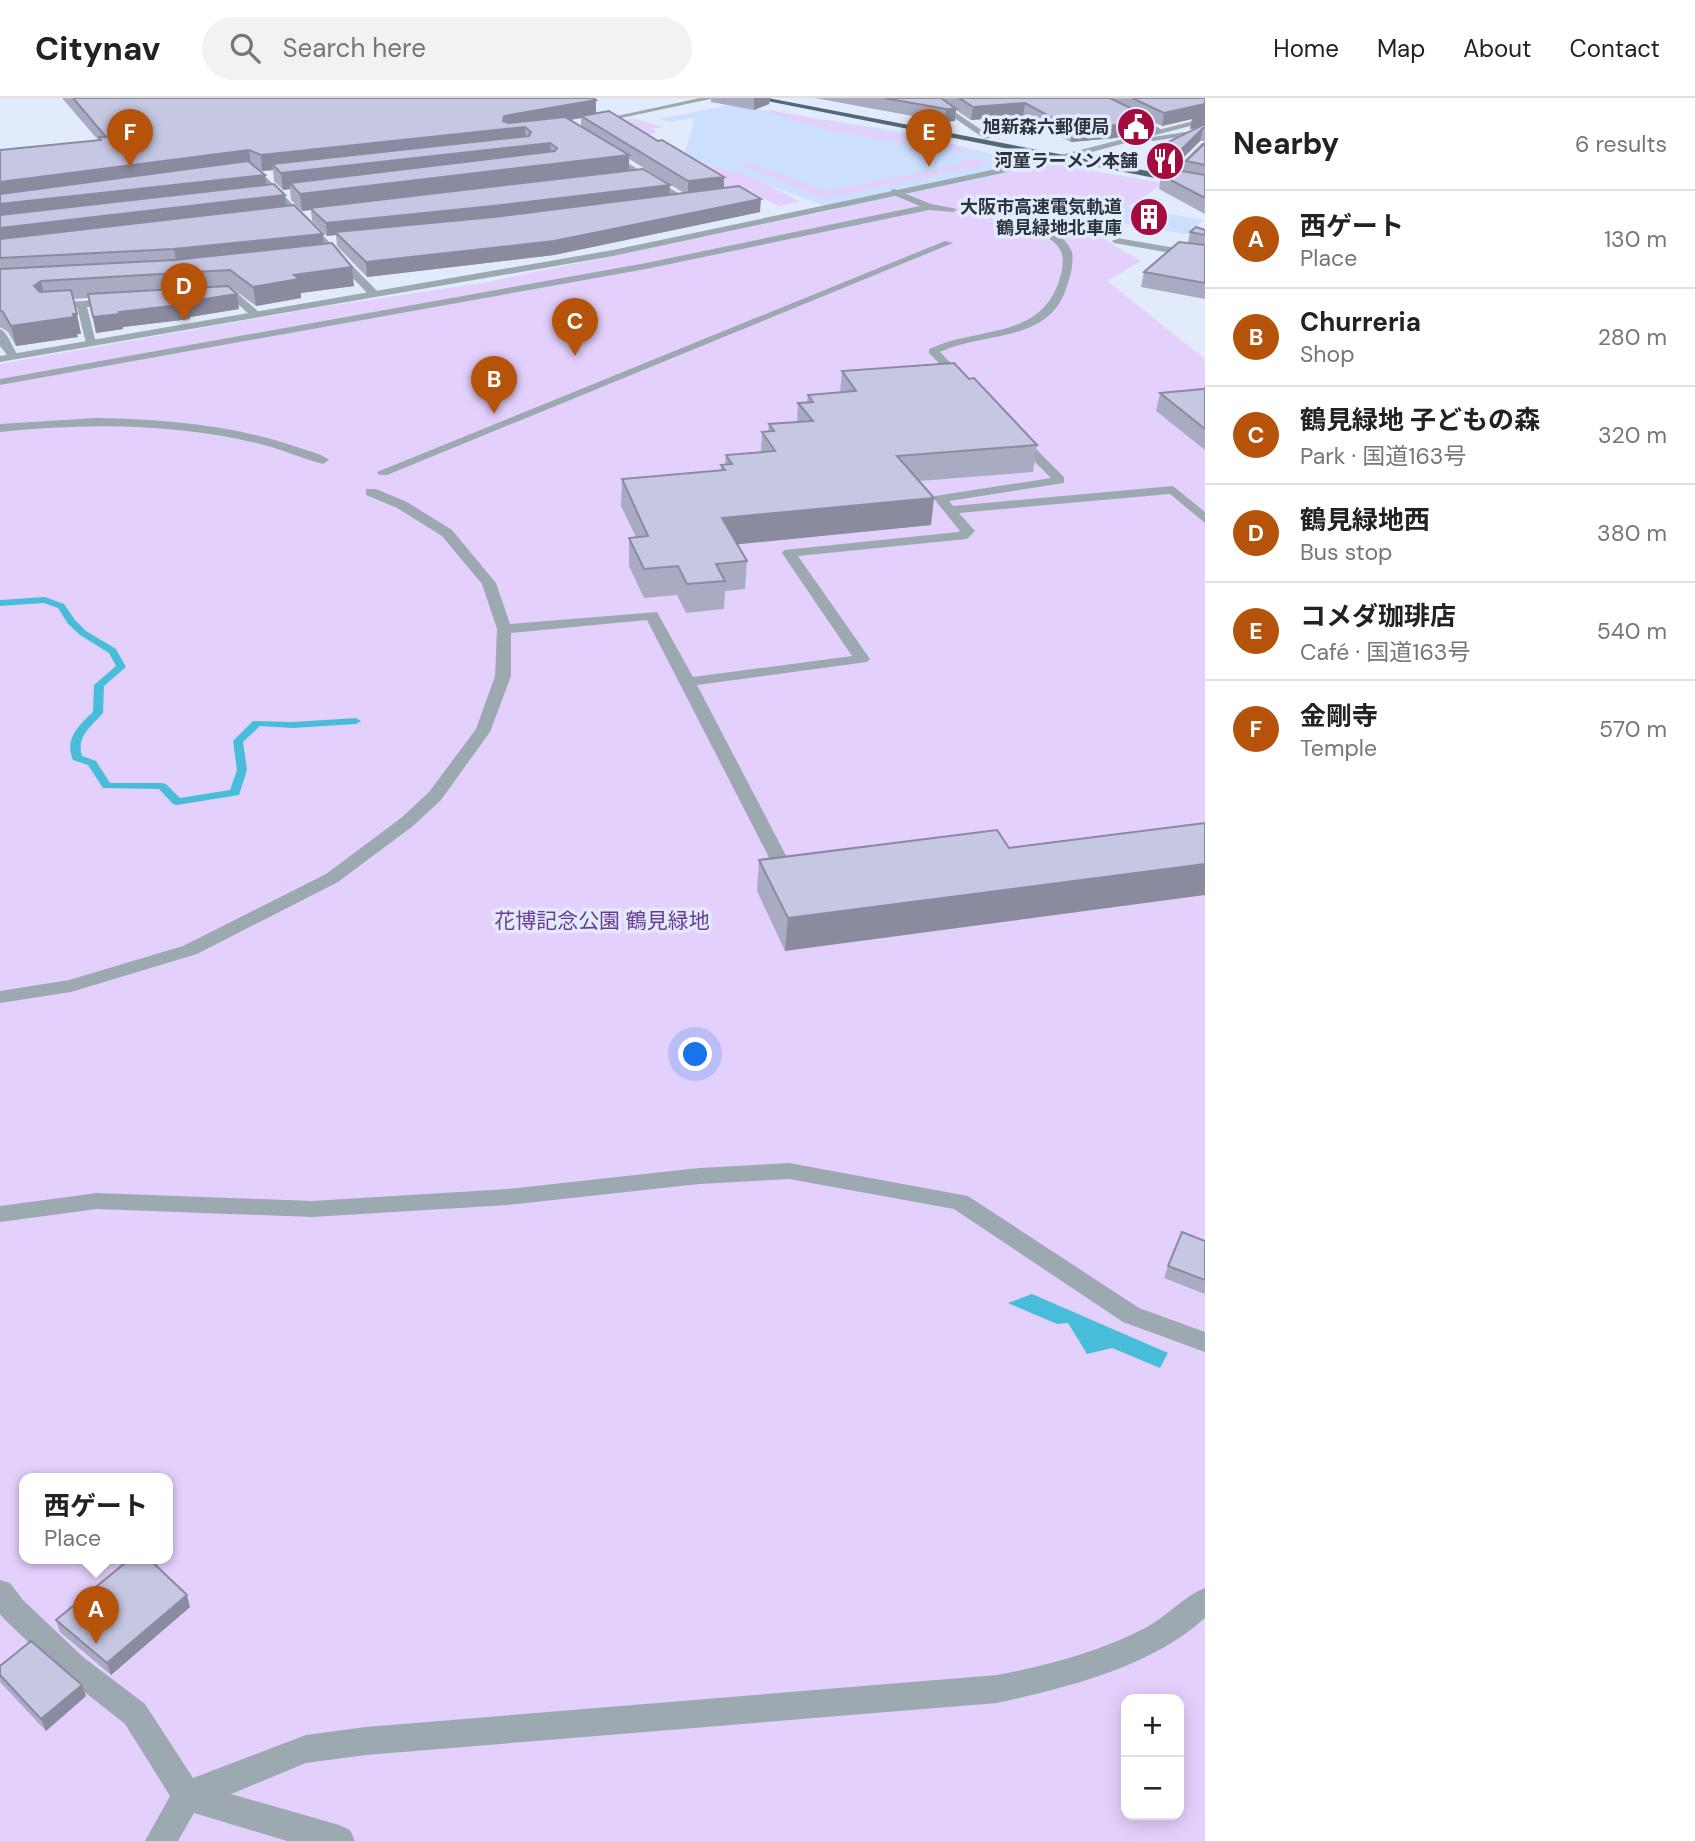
<!DOCTYPE html>
<meta charset="utf-8">
<style>
body{margin:0;font-family:"DM Sans","Noto Sans JP",sans-serif;background:#f2f2f2;color:#222}
.controls{position:absolute;right:21px;bottom:21px;display:grid;overflow:hidden;border-radius:14px;box-shadow:0 4px 18px #0003}
.controls button{width:63px;height:63px;display:grid;place-items:center;padding:0;border:0;border-bottom:2px solid #e0e0e0;background:#fff;color:#222;font:35px sans-serif}
.you{position:absolute;left:696px;top:957px;width:24px;height:24px;margin:-18px;border:5px solid #fff;border-radius:50%;background:#1a73e8;box-shadow:0 0 0 10px #1a73e833}
.badge{display:grid;place-items:center;width:46px;height:46px;border-radius:50%;background:#b45309;color:#fff;font-size:23px;font-weight:700}
.pin{position:absolute;translate:-50% -58px;filter:drop-shadow(0 2px 4px #0008)}
.pin::after{content:'';position:absolute;top:37px;width:24px;height:21px;background:inherit;clip-path:polygon(0 0,100% 0,50% 100%)}
.popup{position:absolute;left:19px;top:1375px;width:154px;height:91px;box-sizing:border-box;display:grid;place-content:center;border-radius:14px;background:#fff;filter:drop-shadow(0 2px 5px #0005);font-size:23px;white-space:nowrap;color:#767676}
.popup b{font-size:26px;color:#222}
.popup::after{content:'';position:absolute;left:50%;top:100%;margin-left:-14px;border:14px solid transparent;border-top-color:#fff}
.list{margin:0;padding:0;list-style:none}
h2{display:flex;justify-content:space-between;align-items:center;height:91px;margin:0;padding:0 28px;font-size:30px}
h2 small{font-size:23px;font-weight:400;color:#767676}
.list li{display:grid;grid-template-columns:46px 1fr auto;gap:21px;align-items:center;box-sizing:border-box;height:98px;padding:0 28px;border-top:2px solid #e0e0e0}
.list b{display:block;font-size:26px;white-space:nowrap}
.list p{margin:0;font-size:23px;white-space:nowrap;color:#767676}
.list em{font-size:23px;font-style:normal;color:#767676}
.icon{flex:none;width:38px;height:38px;fill:none;stroke:currentColor;stroke-width:2;stroke-linecap:round;stroke-linejoin:round}
.map{position:relative;flex:none;width:1205px;height:1743px;overflow:hidden}
header{display:flex;align-items:center;gap:42px;box-sizing:border-box;height:98px;padding:0 35px;background:#fff;border-bottom:2px solid #e0e0e0}
header strong{font-size:33px}
nav{display:flex;gap:38px;margin-inline-start:auto;font-size:24px}
.search{width:490px;height:63px;background:#f2f2f2;display:flex;align-items:center;gap:18px;box-sizing:border-box;padding:0 24px;border-radius:38px;color:#767676;font-size:26px}
main{display:flex}
aside{flex:1;background:#fff}
.map>svg:first-child{display:block}
.built{fill:#ccdfff}
.green{fill:#e4d0fd;fill-rule:evenodd}
.water{fill:#47bdda}
.lines{fill:none;stroke-linecap:round;stroke-linejoin:round}
.stream{fill:#47bdda;fill-rule:evenodd}
.pedestrian{fill:#9da9b1;fill-rule:evenodd}
.minor{fill:#9da9b1;fill-rule:evenodd}
.tertiary{fill:#9da9b1;fill-rule:evenodd}
.trunk{fill:#526877;fill-rule:evenodd}
.wall{fill:#a9abc3;fill-rule:evenodd}
.shaded-wall{fill:#8a8b9f}
.building{fill:#c5c7e3;stroke:#8a8b9f;stroke-width:2}
.labels{text-anchor:middle;stroke-width:7;stroke-linejoin:round;paint-order:stroke}
.far-poi-label{font-size:18px;font-weight:bold;fill:#2d333d;stroke:#e2ebfb;text-anchor:end}
.park-label{font-size:21px;fill:#693c93;stroke:#e2ebfb}
</style>
<header>
<strong>Citynav</strong>
<div class="search"><svg class="icon" aria-label="search" viewBox="0 0 24 24"><circle cx="10" cy="10" r="6"/><path d="M15 15l6 6"/></svg>Search here</div>
<nav><a>Home</a><a>Map</a><a>About</a><a>Contact</a></nav>
</header>
<main>
<div class="map">
<svg width="1205" height="1743" viewBox="0 0 1205 1743">
<rect width="100%" height="100%" fill="#e2ebfb"/>
<path class="built" d="M729,7L910,35L1070,76L1118,107L1204,122L1186,136L1079,118L966,158L684,57L695,20L668,24L660,21Z"/>
<path class="green" d="M770,12L949,46L981,56L836,34L767,14Z
M632,20L663,29L651,31L657,34L647,37L685,59L756,81L801,104L779,108L748,93L731,94L617,26Z
M965,61L985,63L978,68L826,100C797,92 770,76 740,67L745,65L761,69L826,93L966,66L960,63Z
M1054,66L1163,85L1138,103L1106,117L1095,136L1141,163L1107,183L1205,261V1743H0V266L321,209L482,185ZM24,1380H168V1460H24ZM1126,1601H1179V1717H1126Z"/>
<path class="water" d="M1032,1196L1168,1255L1160,1270L1112,1250L1087,1256L1068,1225L1057,1226L1008,1205Z"/>
<g class="lines">
<path class="stream" d="M45,499L64,506L75,522L86,533L116,551L126,569L104,588L103,615C91,629 76,638 82,658L96,663L110,685H162L166,686L180,700L230,692L237,672L233,643L253,623L293,624L356,620L361,623L356,626L293,630L260,628L243,644L247,672L239,697L177,707L173,706L159,691L103,690L88,667L73,662C64,641 78,628 93,614L94,587L116,568L109,555L80,537L68,526L58,510L44,505L0,508V502Z"/>
<path class="pedestrian" d="M894,91L931,106L957,111L953,114L929,112L646,171L0,287V281L646,165L920,108L891,96V92Z
M1039,130C1052,130 1067,141 1072,154C1074,167 1070,179 1066,191C1048,245 983,234 940,254L968,283L958,285L929,255V251C981,227 1044,243 1061,176C1067,153 1058,145 1039,134Z
M945,143L953,145L387,377H379L377,374Z
M96,320C165,321 234,327 300,350C309,353 322,356 329,362L323,366C300,360 279,350 256,345C172,325 86,325 0,334V326Z
M1018,336L1022,337L1064,379V385L949,403L953,408L1173,388L1205,414V425L1170,396L959,415L975,433L967,441L798,458L870,561L867,564L697,587L792,769L800,770L803,774L800,778L786,780L777,775L647,522L511,535V578L490,634L441,702L413,728L338,784L197,856L71,894L0,905V893L69,882L183,848L326,776L401,720L429,694L476,631L495,578L497,531L482,486L442,438L397,410L366,397V391H376L407,404L452,432L496,485L510,526L657,514L693,579L852,558L782,455L784,452L958,434L960,433L934,401L935,398L1051,380L1014,343V337Z
M789,1065L968,1098L1139,1210L1205,1234V1254L1123,1224L954,1111L789,1081L699,1086L508,1107L312,1119L97,1111L0,1124V1108L97,1095L312,1103L508,1091L699,1070Z
M0,1482L10,1485L23,1502L83,1559L145,1606L193,1680L306,1637L366,1629L997,1577C1048,1567 1100,1554 1147,1529C1167,1518 1184,1498 1205,1490V1520C1149,1570 1068,1589 997,1605L366,1657L306,1665L231,1696L339,1727L350,1732L355,1743H287L194,1715L178,1743H145L170,1698L125,1626L63,1577L3,1520L0,1516Z"/>
<path class="minor" d="M700,0H715L593,26L589,24Z
M925,0H934L992,39L985,41Z
M1088,0H1098L1163,32L1156,34Z
M1205,31V35L1153,43L1130,39L1134,37L1153,39Z
M1202,45H1205V52L1181,76H1175V72Z
M609,54L690,102L691,104L684,106L606,58Z
M251,71L264,77L378,194V198H370L258,81L240,75Z
M1117,140L1205,155V161L1114,145L1112,143Z
M237,195L259,214V218H251L231,200L214,201L209,198L214,195Z
M114,201L118,202V206L87,209L96,245L91,248L86,245L77,209L50,211L45,208L50,205Z
M0,231C8,234 13,251 19,259L18,261H10L0,248Z"/>
<path class="tertiary" d="M1205,20V24L1050,65L613,158L0,264V258L613,152L1049,60Z"/>
<path class="trunk" d="M752,0H768L1205,84V90Z"/>
</g>
<path class="wall" d="M62,0H593L596,2V15L724,90L760,114L554,157L367,179L337,148L336,137L327,138L312,123L311,112L302,113L291,102L290,91L283,92L274,83L273,72L262,73L259,72L265,77L267,87L286,108L323,136L324,146L354,188L301,195V200L256,208L233,191L237,196L239,211L190,219V221L123,229V231L96,235L88,200L73,201L81,236H77L78,239L16,248L8,234L0,229V52L98,42ZM581,20V28L570,22ZM629,61L684,95L669,97L629,73Z
M711,0H770L769,6L754,12L711,4Z
M815,0H1205V43H1200L1176,67L1154,63L1156,50L1197,30L1190,31L1192,21L1162,28L1148,22L1147,32L1115,40L1071,44L1023,18L971,22L956,12L955,23L945,24Z
M1205,45V116L1159,91L1161,77L1184,74L1186,63Z
M1205,132V201L1141,189L1144,174L1188,145L1190,134Z
M842,273L969,281L1037,347L1033,374L919,383L931,427L737,446L747,463L745,491L725,493L724,511L686,515L677,497L644,500L629,468V440L636,439L621,408L622,381L721,372V367L725,366L726,357L761,354L762,334H768L769,326L797,324L798,305L807,304L808,297L840,295Z
M1205,290V352L1156,313L1160,295L1203,291Z
M997,732L785,853L757,793L759,762Z
M1205,1143V1196L1164,1180L1168,1168Z
M190,1509L111,1577L60,1534L56,1522Z
M0,1577L82,1587L86,1598L46,1633L0,1584Z"/>
<path class="shaded-wall" d="M754,0H770L769,6L754,12Z
M596,2V17L581,18V20L525,30L526,45L272,66L273,72L262,73L261,57L504,18Z
M1025,5L1023,18L971,22L973,9Z
M1205,6V29L1190,31L1192,21L1162,28L1164,15Z
M946,11H956L955,23L945,24Z
M1149,19L1147,32L1115,40L1071,44L1073,31Z
M1203,30L1200,43L1176,67L1179,54Z
M550,45L551,61L290,85V91L283,92L281,75Z
M249,52L251,68L0,102V84Z
M629,57V74L310,110L311,112L302,113L300,96Z
M265,77L267,94L0,124V106Z
M724,79V93L688,97V83Z
M670,87L669,100L494,121L335,134L336,137L327,138L326,125Z
M285,97L287,115L0,148V130Z
M761,101L760,114L554,157L367,179L366,164Z
M323,136L324,154L177,169L174,151Z
M352,169L354,188L301,195V200L256,208L253,189L294,177Z
M41,183L45,202L34,188Z
M237,196L239,211L190,219V221L123,229V231L96,235L93,219L119,214Z
M77,216L81,236H77L78,239L16,248L11,228Z
M934,400L931,427L721,448L722,420Z
M1205,766V797L785,853L788,820Z
M187,1497L190,1509L111,1577L107,1565Z
M82,1587L86,1598L46,1633L41,1621Z"/>
<path class="building" d="M73,0H593L596,2L504,18L503,23L509,25L565,19L629,57L300,96L290,85L555,53L557,50L550,45L281,75L272,66L529,38L531,34L525,29L261,57L249,52L0,84V52L101,42L99,39H106Z
M884,0H941L956,11H946Z
M959,0H1110L1149,19L1117,27L1073,31L1025,5L973,9Z
M1132,0H1205V6L1164,15Z
M609,13L658,43L662,42L724,79L688,83L581,18Z
M1205,26V30H1203L1179,54L1156,50Z
M1205,45V67L1186,63Z
M248,63L265,77L0,106V96Z
M643,71L670,87L493,108L326,125L310,110Z
M1169,71L1205,77V100L1161,77Z
M274,86L285,97L0,130V117Z
M739,88L761,101L554,143L366,164L335,134L494,119Z
M294,107L323,136L174,151L0,160V141Z
M1196,129L1205,132V137L1190,134Z
M1179,144L1205,147V185L1144,174Z
M332,145L352,169L294,177L299,181L253,189L230,172L41,183L34,188L40,194L71,192L77,216H73L74,219L11,228L3,214L0,212V171L174,162Z
M228,188L237,196L186,204L188,206L119,214L120,216L93,219L88,196Z
M954,265L969,281L974,280L1037,347L897,358L934,400L722,420L747,463L716,466L725,483L687,486L678,468L644,471L629,440L648,438L622,381L725,372L721,367L732,366L726,357L775,353L762,334L774,333L769,326L813,323L798,305L813,304L808,297L856,293L842,273Z
M1205,290V331L1160,295L1203,291Z
M1205,725V766L788,820L759,762L997,732L1009,750Z
M1182,1134L1205,1143V1182L1168,1168Z
M131,1460H148L187,1497L107,1565L56,1522Z
M31,1543L82,1587L41,1621L0,1577V1568Z"/>
<defs>
<symbol id="civic-disc" viewBox="-11 -11 22 22"><circle r="9.5" fill="#a50c3e" stroke="#e2ebfb"/><path d="M-.6-6.5H3V-4.5H.6V-3L4-1V1h2V6H-6V1h2V-1L-.6-3ZM-1.2 2.5V6h2.4V2.5Z" fill="#fff"/></symbol>
<symbol id="restaurant-disc" viewBox="-11 -11 22 22"><circle r="9.5" fill="#a50c3e" stroke="#e2ebfb"/><path d="M-5-6h1v4h1v-4h1v4h1v-4h1v5L-1.5 .5V6h-2V.5L-5-1ZM5-6V6H3V1.5H1.5Q1.5-4 5-6Z" fill="#fff"/></symbol>
<symbol id="building-disc" viewBox="-11 -11 22 22"><circle r="9.5" fill="#a50c3e" stroke="#e2ebfb"/><path d="M-4-6H4V6H1V3H-1V6H-4ZM-2.5-4.3h1.7v1.8h-1.7ZM.8-4.3h1.7v1.8H.8ZM-2.5-1h1.7V.8h-1.7ZM.8-1h1.7V.8H.8Z" fill="#fff"/></symbol>
</defs>
<g fill-rule="evenodd">
<use href="#civic-disc" x="1114" y="7" width="44" height="44"/>
<use href="#restaurant-disc" x="1143" y="41" width="44" height="44"/>
<use href="#building-disc" x="1127" y="97" width="44" height="44"/>
</g>
<g class="labels">
<g class="far-poi-label">
<text x="1109" y="35">旭新森六郵便局</text>
<text x="1138" y="69">河童ラーメン本舗</text>
<text x="1122" y="115">大阪市高速電気軌道<tspan x="1122" dy="21">鶴見緑地北車庫</tspan></text>
</g>
<g class="park-label">
<text x="602" y="830">花博記念公園 鶴見緑地</text>
</g>
</g>
</svg>
<div class="controls">
<button>+</button>
<button>−</button>
</div>
<div class="you"></div>
<div class="pin badge" style="left:96px;top:1546px">A</div>
<div class="popup"><b>西ゲート</b>Place</div>
<div class="pin badge" style="left:494px;top:316px">B</div>
<div class="pin badge" style="left:575px;top:258px">C</div>
<div class="pin badge" style="left:184px;top:223px">D</div>
<div class="pin badge" style="left:929px;top:69px">E</div>
<div class="pin badge" style="left:130px;top:69px">F</div>
</div>
<aside>
<h2>Nearby<small>6 results</small></h2>
<ul class="list">
<li><span class="badge">A</span><div><b>西ゲート</b><p>Place</p></div><em>130 m</em></li>
<li><span class="badge">B</span><div><b>Churreria</b><p>Shop</p></div><em>280 m</em></li>
<li><span class="badge">C</span><div><b>鶴見緑地 子どもの森</b><p>Park · 国道163号</p></div><em>320 m</em></li>
<li><span class="badge">D</span><div><b>鶴見緑地西</b><p>Bus stop</p></div><em>380 m</em></li>
<li><span class="badge">E</span><div><b>コメダ珈琲店</b><p>Café · 国道163号</p></div><em>540 m</em></li>
<li><span class="badge">F</span><div><b>金剛寺</b><p>Temple</p></div><em>570 m</em></li>
</ul>
</aside>
</main>
